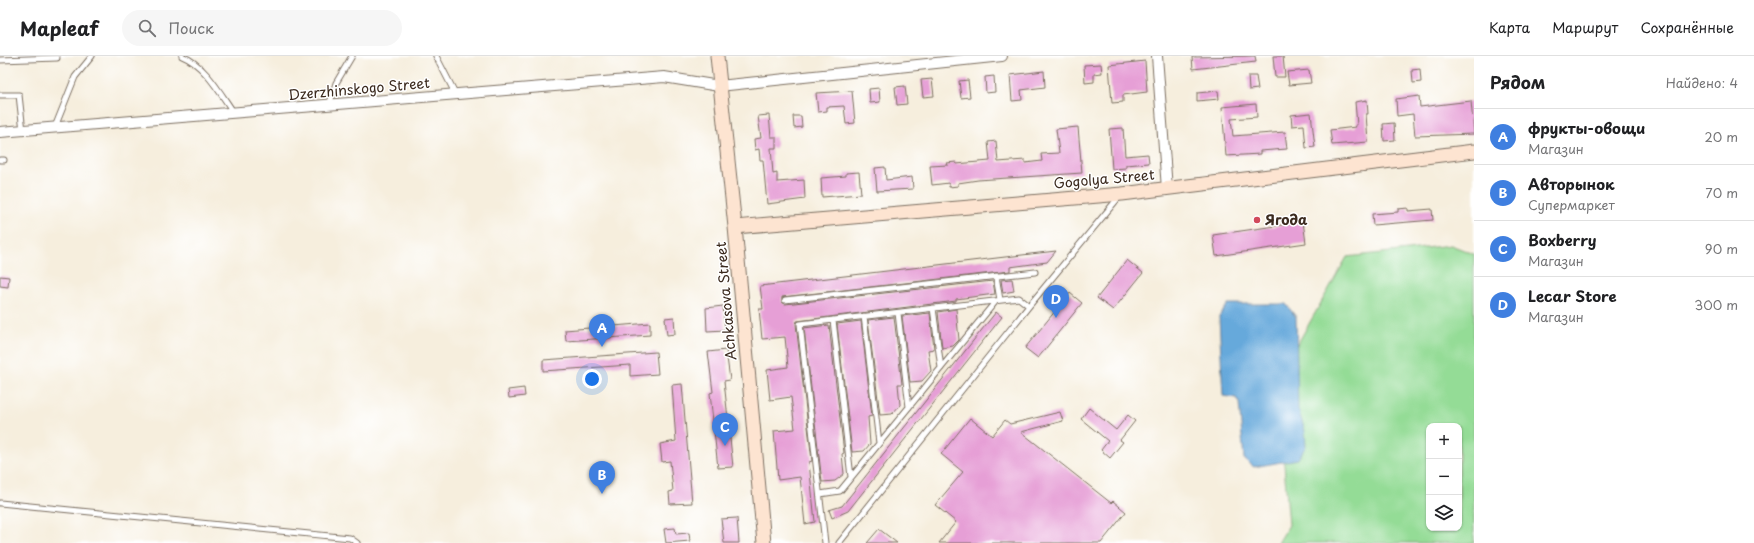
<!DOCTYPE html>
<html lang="ru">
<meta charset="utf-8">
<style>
body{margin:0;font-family:"Playpen Sans",sans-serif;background:#f6f6f6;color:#202124}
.controls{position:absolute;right:12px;bottom:12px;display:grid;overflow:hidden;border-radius:8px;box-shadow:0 1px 3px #0004}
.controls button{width:36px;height:36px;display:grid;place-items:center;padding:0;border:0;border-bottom:1px solid #e0e0e0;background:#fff;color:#202124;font:20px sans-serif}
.you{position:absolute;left:592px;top:323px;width:14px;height:14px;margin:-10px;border:3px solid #fff;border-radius:50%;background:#1a73e8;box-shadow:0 0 0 6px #1a73e833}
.badge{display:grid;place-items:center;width:26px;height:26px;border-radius:50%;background:#0f766e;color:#fff;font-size:13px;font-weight:700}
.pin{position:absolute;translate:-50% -33px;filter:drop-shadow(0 1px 2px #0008)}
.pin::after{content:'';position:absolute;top:21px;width:14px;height:12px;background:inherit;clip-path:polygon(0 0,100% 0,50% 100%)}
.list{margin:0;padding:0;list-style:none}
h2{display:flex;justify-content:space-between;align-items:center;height:52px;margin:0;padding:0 16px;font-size:17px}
h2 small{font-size:13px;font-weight:400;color:#757577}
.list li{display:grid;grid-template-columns:26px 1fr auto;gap:12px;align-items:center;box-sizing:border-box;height:56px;padding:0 16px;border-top:1px solid #e0e0e0}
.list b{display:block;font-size:15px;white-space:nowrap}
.list p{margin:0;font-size:13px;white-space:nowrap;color:#757577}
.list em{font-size:13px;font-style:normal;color:#757577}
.icon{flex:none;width:22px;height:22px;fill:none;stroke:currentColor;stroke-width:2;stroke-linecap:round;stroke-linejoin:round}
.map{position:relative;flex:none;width:1474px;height:487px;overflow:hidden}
header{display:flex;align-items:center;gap:24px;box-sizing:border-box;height:56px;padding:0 20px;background:#fff;border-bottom:1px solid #e0e0e0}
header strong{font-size:19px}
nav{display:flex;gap:22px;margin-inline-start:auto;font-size:14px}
.search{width:280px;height:36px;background:#f6f6f6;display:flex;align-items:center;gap:10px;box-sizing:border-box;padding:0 14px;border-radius:22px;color:#757577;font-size:15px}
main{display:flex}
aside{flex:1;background:#fff}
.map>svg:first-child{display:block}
.green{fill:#94dc96;stroke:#68835a;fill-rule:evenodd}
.water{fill:#66a9db;stroke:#506a7c}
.building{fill:#e69fd6}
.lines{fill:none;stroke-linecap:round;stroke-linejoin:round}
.lane-casing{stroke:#7c6f61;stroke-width:7}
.street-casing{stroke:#7c6f61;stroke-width:12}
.secondary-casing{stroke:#7c6f61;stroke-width:15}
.lane{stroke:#fff;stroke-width:5}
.street{stroke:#fff;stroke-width:10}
.secondary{stroke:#fde4d1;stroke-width:13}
.poi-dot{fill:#d1495b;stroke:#fff;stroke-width:1.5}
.labels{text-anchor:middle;stroke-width:3;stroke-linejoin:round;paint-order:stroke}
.street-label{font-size:14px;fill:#3b2a1e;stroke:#fff}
.poi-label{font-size:14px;font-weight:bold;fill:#3b2a1e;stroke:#fff;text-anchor:start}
</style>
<header>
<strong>Mapleaf</strong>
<div class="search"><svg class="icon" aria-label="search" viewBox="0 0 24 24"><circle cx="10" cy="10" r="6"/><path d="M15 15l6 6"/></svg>Поиск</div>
<nav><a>Карта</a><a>Маршрут</a><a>Сохранённые</a></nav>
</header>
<main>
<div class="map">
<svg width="1474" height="487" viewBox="0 0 1474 487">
<rect width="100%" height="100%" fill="#fff"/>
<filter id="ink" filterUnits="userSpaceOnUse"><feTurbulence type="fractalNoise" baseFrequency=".025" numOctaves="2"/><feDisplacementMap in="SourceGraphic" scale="8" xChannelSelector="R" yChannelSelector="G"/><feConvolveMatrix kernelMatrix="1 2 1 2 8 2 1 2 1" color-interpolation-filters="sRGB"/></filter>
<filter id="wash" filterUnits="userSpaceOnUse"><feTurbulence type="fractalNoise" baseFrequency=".012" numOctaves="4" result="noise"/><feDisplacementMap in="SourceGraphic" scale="16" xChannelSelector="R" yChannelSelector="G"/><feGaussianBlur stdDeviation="0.9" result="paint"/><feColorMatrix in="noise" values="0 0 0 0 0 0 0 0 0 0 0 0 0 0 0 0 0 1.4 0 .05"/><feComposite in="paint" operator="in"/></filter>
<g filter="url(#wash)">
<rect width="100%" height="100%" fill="#f6eedd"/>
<path class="green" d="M1451,189L1474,198V487H1278L1289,469L1277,324L1347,201ZM1429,370H1459V472H1429Z"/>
<path class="water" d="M1228,248H1286L1296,261L1298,353L1305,375L1306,390L1298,403L1254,411L1244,403L1239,347L1236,342L1223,340L1219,261Z"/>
<g id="blocks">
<path class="building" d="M1255,0L1256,6L1193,13L1192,1Z
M1273,0H1283L1285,21H1275Z
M1145,5L1147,36L1123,39V46L1112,47L1109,9Z
M1101,8L1102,17L1094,18V26L1085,27L1084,9Z
M1420,13L1421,26L1413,27L1412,14Z
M1309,14L1311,27L1289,29L1287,16Z
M1044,15L1045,31L1021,34L1022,44L1012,45L1010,19Z
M994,20L995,36L986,37L985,21Z
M1248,20H1256L1258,33L1249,34Z
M932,23L934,40L923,41L921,24Z
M968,24L970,41L961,42L959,25Z
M905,30L907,48L897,49L895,31Z
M879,32L880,46L870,47L869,33Z
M852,35L855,67L846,68L844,50L827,51V55L818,56L816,37Z
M1218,35L1219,43L1197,45V37Z
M1419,40L1420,51L1471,45L1474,78L1415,80L1413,58L1397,60L1396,43Z
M1367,44L1368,58H1366L1368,86L1332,89L1330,74L1356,71L1355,69H1357L1355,46Z
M1256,48L1257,61L1231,63L1233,80L1285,76L1287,93L1260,95V98L1226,100L1222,51Z
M1311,57L1315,91L1306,92L1304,69L1292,70L1291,59Z
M769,59L771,81H776V92H771L773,118L777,117V126L804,124L805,143L767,148L763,104H760L759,93L755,94L754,83L761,82L758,60Z
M793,60H801L802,71L794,72Z
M1394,67L1395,84L1384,85L1383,68Z
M1078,71L1082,117L978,124L958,127V130L949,131V127L932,129L930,110L948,109L947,107L956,106V108L990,105L988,86L996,85L998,106L1025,104V107L1042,105L1041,98L1059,97L1056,73Z
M1123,72L1125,100L1148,98L1149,107L1126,109V112L1112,113L1109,73Z
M885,111L886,124L912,121L913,133L877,135L875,112Z
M859,116L861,138L822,141L821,122L846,120V117Z
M1408,152V155L1432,153L1433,164L1373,169L1372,158L1398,156V153Z
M1303,166L1306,187L1216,200L1213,179Z
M1056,195L1047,206L1010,211V215L782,241V246L785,248L993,225L995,238L956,243V245L797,265L796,268L812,405L809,406L815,466L805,468L800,421L778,424L774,375L795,373L791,341L770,344L767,314L788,311L785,281L762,283L759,253H763L760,230Z
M1127,204L1143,217L1113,254L1097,242Z
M0,220L9,221L8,231L0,230Z
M1012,223L1014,235L1003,237L1001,224Z
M1070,237L1082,247L1038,302L1025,292Z
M723,250L725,274L707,275L706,252Z
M956,253L959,284L953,290L942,292L938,256Z
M996,256L1002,261L848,455L832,462L829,454L842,450Z
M930,257L934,293L928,294L931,315L922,325L910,326L902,260Z
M674,261L675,278L667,279L665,262Z
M894,261L902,328H898L900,349L892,358L880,359L868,264Z
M861,265L872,360L868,361L870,388L864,395L852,396L837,268Z
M650,267V279L566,285L565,274Z
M829,269L844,397L842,398L844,418L835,425L822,426L804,272Z
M726,294L730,324L724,325L733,411L718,412L710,337L713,336L708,296Z
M656,296L658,318L630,320V309L543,315V304Z
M682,328L692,447L670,448L669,436L673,435L670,405L662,406L660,388L676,385L672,329Z
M524,332L525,340L509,342L508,334Z
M1089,352L1116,374L1128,359L1135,365L1120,384L1123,386L1110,402L1101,394L1108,385L1081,363Z
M1060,356L1063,365L1021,376L1111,447L1113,445L1126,456L1101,487H939L956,466L935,449L963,416L941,398L970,362L992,380L1005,364L1010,368Z
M737,462L739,487H724L721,463Z
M675,472L676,478L689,477L690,485L666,487L664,473Z
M879,473L897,487H867Z"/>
</g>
</g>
<g filter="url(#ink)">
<use href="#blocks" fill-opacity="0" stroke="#7c6f61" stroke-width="1"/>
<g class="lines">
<defs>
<path id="lane" d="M182,0C205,9 220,37 234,57
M436,0L456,39
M0,4L57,2
M0,39H19L23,75
M329,50L336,27L352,0
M55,71L75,21L92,0
M0,104H4
M996,220L1000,244
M785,244L1035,216
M933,252L941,312
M898,257L909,351
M864,260L879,387
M833,264L851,421
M820,438L840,435L996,245
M0,447L350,482L357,487
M825,487L800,268L1019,242L1029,250
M839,487L1029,250L1119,141"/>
<path id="street" d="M1157,0L1167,133
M0,76L664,21L719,30L1002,0"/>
<path id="secondary" d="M717,0L735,171L764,487
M735,171L1122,138L1474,95"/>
</defs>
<use href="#lane" class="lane-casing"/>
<use href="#street" class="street-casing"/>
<use href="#secondary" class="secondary-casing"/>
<use href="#lane" class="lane"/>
<use href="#street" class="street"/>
<use href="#secondary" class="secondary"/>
</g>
</g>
<circle class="poi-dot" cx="1257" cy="164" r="4"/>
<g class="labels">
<g class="street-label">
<text transform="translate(359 33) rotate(-5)" y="5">Dzerzhinskogo Street</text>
<text transform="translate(1104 123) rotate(-5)" y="5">Gogolya Street</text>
<text transform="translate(726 245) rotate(-95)" y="5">Achkasova Street</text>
</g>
<g class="poi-label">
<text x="1265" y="169">Ягода</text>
</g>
</g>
</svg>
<div class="controls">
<button>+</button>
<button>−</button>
<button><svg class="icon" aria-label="layers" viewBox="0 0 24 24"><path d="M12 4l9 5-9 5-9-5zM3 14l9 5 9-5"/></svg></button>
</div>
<div class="you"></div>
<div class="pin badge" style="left:602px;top:291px;background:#3f7fe0">A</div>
<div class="pin badge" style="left:602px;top:438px;background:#3f7fe0">B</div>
<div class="pin badge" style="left:725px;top:390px;background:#3f7fe0">C</div>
<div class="pin badge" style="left:1056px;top:262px;background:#3f7fe0">D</div>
</div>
<aside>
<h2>Рядом<small>Найдено: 4</small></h2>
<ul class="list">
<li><span class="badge" style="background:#3f7fe0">A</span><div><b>фрукты-овощи</b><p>Магазин</p></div><em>20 m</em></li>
<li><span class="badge" style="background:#3f7fe0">B</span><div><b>Авторынок</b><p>Супермаркет</p></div><em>70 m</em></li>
<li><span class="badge" style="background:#3f7fe0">C</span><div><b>Boxberry</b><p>Магазин</p></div><em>90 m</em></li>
<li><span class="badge" style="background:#3f7fe0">D</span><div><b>Lecar Store</b><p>Магазин</p></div><em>300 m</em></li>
</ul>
</aside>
</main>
